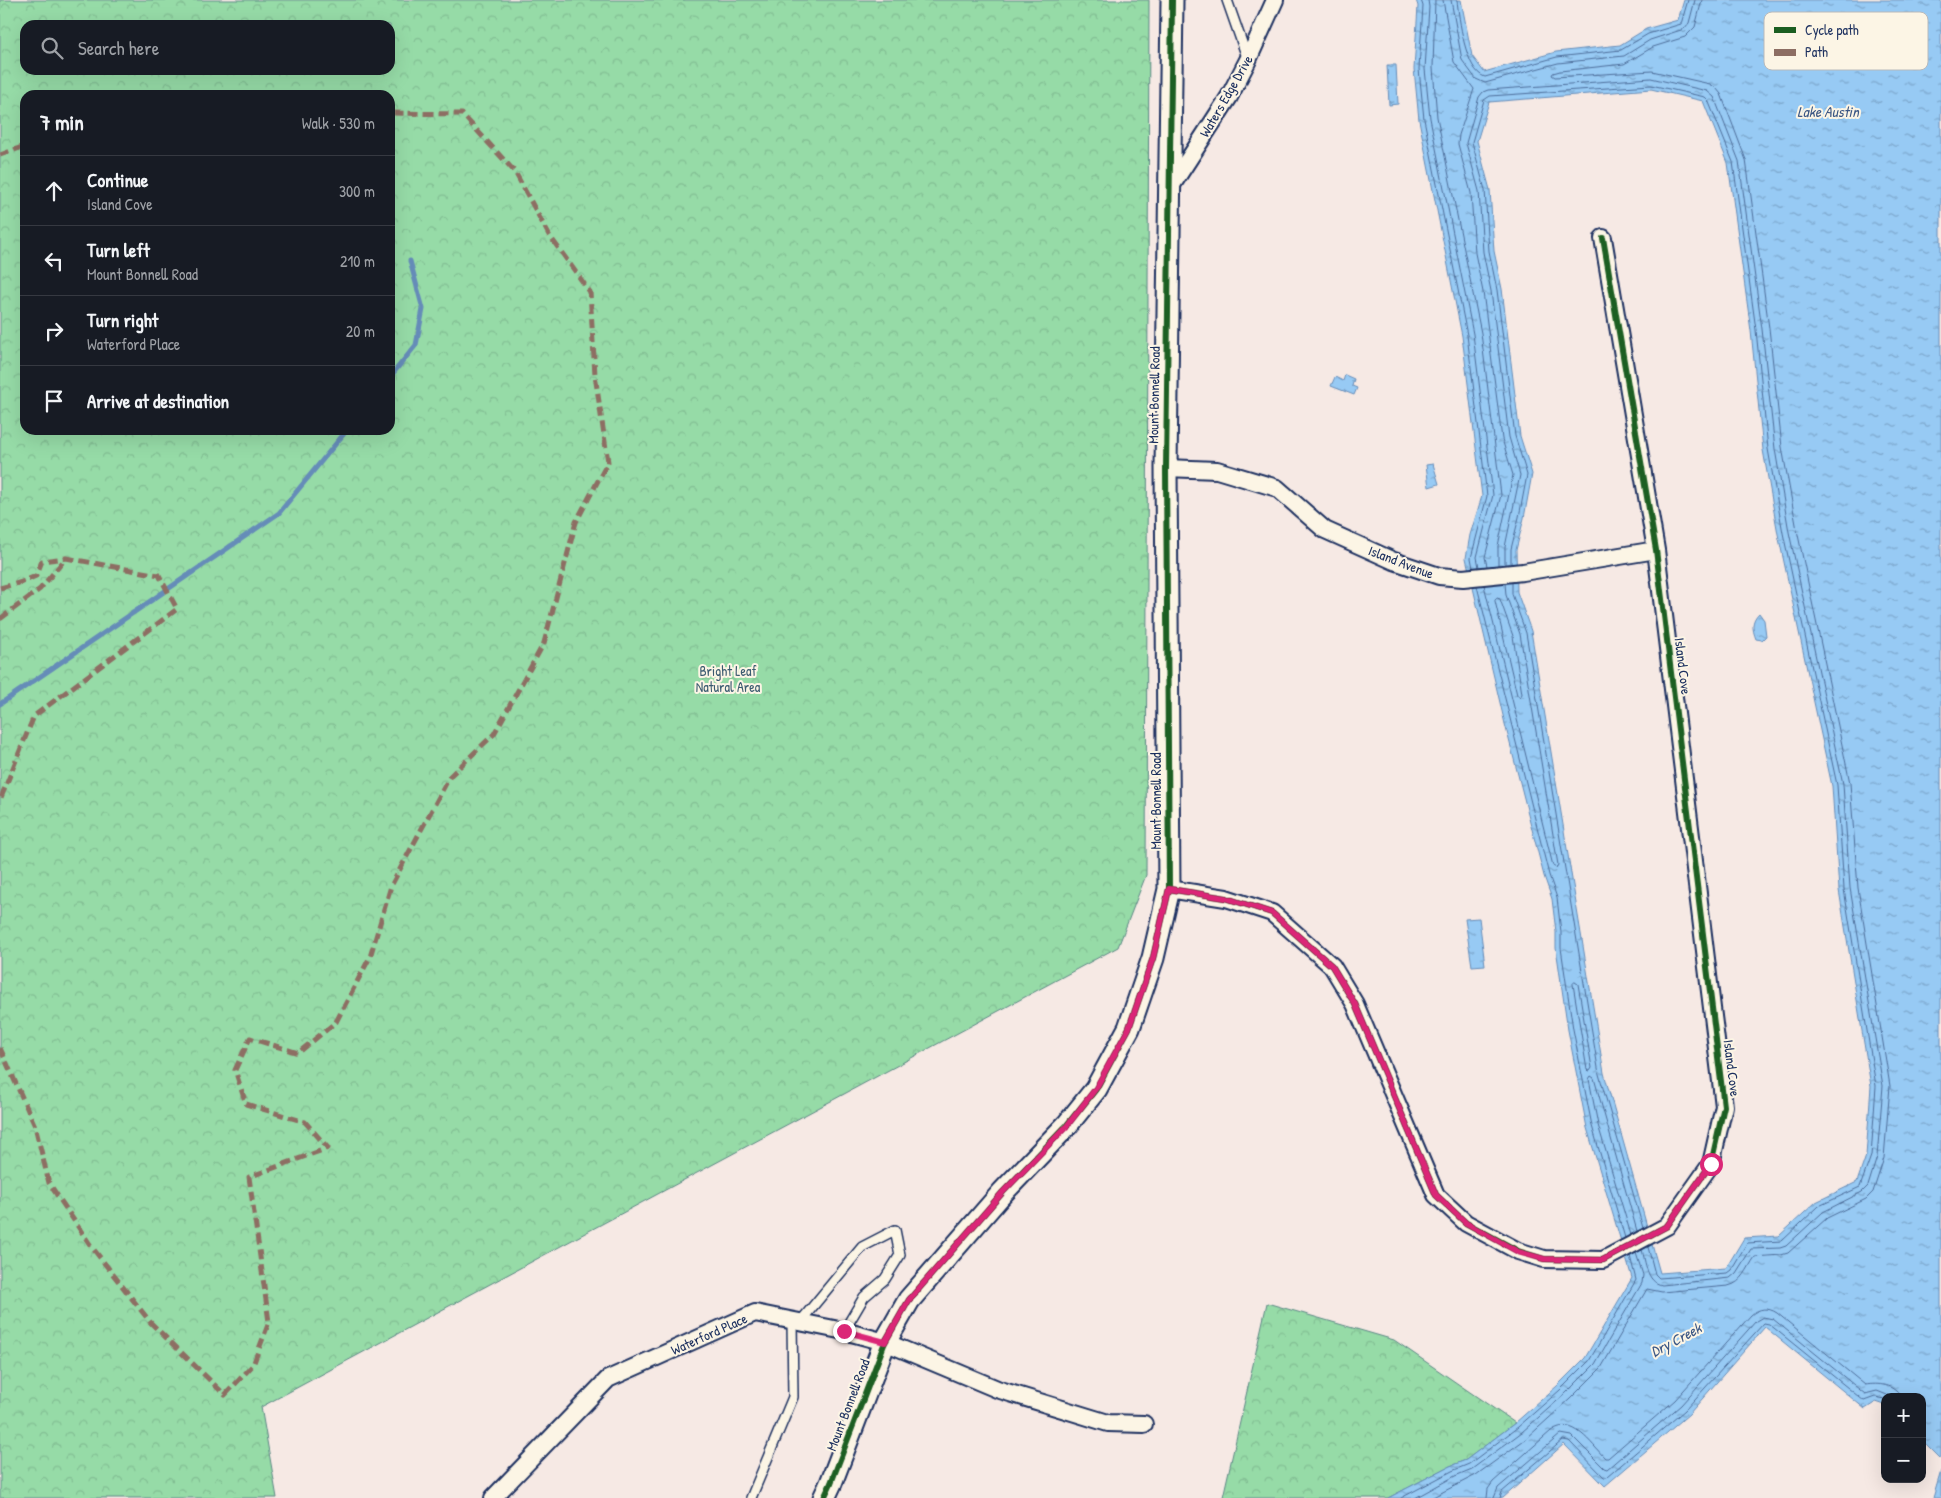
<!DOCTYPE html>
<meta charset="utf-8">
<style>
body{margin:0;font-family:"Patrick Hand",sans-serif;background:#242831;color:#f1f3f6}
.controls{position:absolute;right:15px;bottom:15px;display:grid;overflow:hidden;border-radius:10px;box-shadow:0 5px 20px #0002}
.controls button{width:45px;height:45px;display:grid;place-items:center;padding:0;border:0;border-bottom:1px solid #363941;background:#171b24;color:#f1f3f6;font:25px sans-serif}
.stop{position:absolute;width:15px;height:15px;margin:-11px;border:4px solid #db2777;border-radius:50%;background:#fff}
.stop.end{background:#db2777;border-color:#fff;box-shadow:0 1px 5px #0008}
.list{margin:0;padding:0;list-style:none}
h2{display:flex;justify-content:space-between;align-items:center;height:65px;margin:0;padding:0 20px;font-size:21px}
h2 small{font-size:16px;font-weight:400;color:#9ea1a6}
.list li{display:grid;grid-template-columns:32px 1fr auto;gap:15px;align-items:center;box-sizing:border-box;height:70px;padding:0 20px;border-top:1px solid #363941}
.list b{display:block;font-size:19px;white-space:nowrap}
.list p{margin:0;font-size:16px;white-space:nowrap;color:#9ea1a6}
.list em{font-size:16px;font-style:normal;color:#9ea1a6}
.icon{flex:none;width:28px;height:28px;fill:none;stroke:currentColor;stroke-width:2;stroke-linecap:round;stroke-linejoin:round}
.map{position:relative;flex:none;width:1941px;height:1498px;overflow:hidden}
.search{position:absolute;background:#171b24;box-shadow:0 5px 20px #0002;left:20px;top:20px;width:375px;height:55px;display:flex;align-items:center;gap:12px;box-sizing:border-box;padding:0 18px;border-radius:15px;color:#9ea1a6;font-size:19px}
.panel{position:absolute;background:#171b24;box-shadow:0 5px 20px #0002;left:20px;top:90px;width:375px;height:345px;border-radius:15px}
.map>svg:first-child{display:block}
.forest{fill:url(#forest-crowns);stroke:#588582;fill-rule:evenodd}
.water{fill:url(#water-ripples);stroke:#658cb8;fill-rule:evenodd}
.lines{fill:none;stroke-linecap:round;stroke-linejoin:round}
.shore{stroke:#4d6d9a;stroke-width:1}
.stream{stroke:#658cb8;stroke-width:5}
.service-casing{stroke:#1b2f5e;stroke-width:12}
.minor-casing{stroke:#1b2f5e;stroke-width:20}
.tertiary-casing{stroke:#1b2f5e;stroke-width:25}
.service{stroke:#fcf5e5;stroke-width:9}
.minor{stroke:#fcf5e5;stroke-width:16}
.tertiary{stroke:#fcf5e5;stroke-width:21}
.quiet{stroke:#8d6e63;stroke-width:5;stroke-dasharray:10 5;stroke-linecap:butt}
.cycleway-casing{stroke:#fcf5e5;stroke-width:9}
.cycleway{stroke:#1b5e20;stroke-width:6}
.route{stroke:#db2777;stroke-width:6}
.labels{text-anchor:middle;stroke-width:4;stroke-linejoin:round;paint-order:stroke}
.street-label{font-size:14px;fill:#1b2f5e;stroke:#fcf5e5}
.park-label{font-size:14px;fill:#3a5a70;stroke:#fcf5e5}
.water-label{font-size:15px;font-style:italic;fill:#3a5684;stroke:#fcf5e5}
.key{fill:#fcf5e5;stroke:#b8babc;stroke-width:1}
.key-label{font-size:14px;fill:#1b2f5e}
</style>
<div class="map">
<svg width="1941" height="1498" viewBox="0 0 1941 1498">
<defs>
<pattern id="forest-crowns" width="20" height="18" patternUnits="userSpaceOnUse" patternTransform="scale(1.25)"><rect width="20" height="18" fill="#96dba7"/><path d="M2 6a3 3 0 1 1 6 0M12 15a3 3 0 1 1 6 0" fill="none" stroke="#81bc92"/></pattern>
<pattern id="water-ripples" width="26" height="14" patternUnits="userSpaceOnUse" patternTransform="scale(1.25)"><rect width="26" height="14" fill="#97caf4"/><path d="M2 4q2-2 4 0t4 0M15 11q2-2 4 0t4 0" fill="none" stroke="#7aa4c9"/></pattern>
</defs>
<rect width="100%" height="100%" fill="#f6e9e4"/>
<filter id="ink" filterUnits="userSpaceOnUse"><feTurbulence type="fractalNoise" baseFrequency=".02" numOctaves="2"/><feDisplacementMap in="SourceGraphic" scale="10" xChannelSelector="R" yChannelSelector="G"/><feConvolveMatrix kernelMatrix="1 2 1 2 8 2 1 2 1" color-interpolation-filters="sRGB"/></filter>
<g filter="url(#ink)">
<path class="forest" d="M0,0H1149L1146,875L1118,947L261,1407L277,1498H0ZM25,25H390V70H25ZM25,95H390V430H25Z
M1267,1303L1394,1340L1515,1423L1466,1460L1450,1466L1388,1498H1220L1223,1497Z"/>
<path class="water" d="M1416,0H1461L1472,56L1484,72L1556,52L1620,45L1646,29L1678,20L1684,0H1941V1459L1922,1440V1397H1885V1405L1876,1402L1865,1409L1765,1327L1689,1414L1605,1486L1564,1444L1503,1498H1388L1450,1466L1466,1460L1515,1423L1557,1386L1585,1358L1632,1278L1587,1128L1568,1030L1556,948V932L1552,899L1544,876L1505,724L1466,558L1470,535L1482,496L1462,336L1419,120L1414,69L1418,6ZM1651,89L1703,101L1728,163L1751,331L1763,450L1778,534L1832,786L1839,890L1871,1086L1866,1156L1857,1182L1816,1202L1779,1236L1744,1238L1726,1268L1660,1273L1604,1073L1531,631L1517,592L1516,550L1524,518L1532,474L1520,436L1502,289L1494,251L1490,190L1477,141L1489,102Z
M1387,65H1396L1398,104L1389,105Z
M1345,375L1354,379L1352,386L1357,388L1354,395L1331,386L1335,377L1343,381Z
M1433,464L1439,484L1429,487L1426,465Z
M1759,613L1764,620L1766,636L1762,640L1756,639C1752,629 1751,621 1759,613Z
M1479,918L1485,965L1472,966L1465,919Z
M1941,1471V1498H1933Z"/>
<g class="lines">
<path class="shore" d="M1421,0L1423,6L1419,69L1424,119L1467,335L1487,496L1471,558L1473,568
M1428,0L1429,7L1425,69L1430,118L1473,334L1493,495L1477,557L1479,567
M1435,0L1433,68L1437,117L1481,333L1501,495L1485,557L1487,566
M1443,0L1454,62L1474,89L1459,135L1458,144L1471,193L1475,253L1483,292L1502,439L1513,475L1498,546V565
M1451,0L1462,60L1476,79L1485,83L1558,63L1624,56L1650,40L1684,29L1689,23L1695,0
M1457,0C1459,18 1465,71 1485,77L1557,57L1621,50L1648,34L1681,24L1688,0
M1505,564V547L1520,475L1509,437L1491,291L1483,252L1479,191L1466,143L1479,97L1483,92L1488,90L1651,78L1707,91L1714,97L1739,161L1762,329L1775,449L1789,532L1843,784L1850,888L1883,1086L1877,1157L1868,1186L1862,1192L1823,1212L1786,1246L1780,1248L1751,1249L1736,1273L1730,1278L1662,1285C1646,1282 1646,1262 1642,1250
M1511,564V549L1519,517L1527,475L1515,436L1497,290L1489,251L1485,190L1472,142L1484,100L1490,96L1651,85L1705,97L1708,100L1733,162L1756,330L1768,449L1783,533L1837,785L1844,889L1876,1086L1871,1156L1860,1187L1819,1206L1782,1241L1747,1243L1731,1270L1727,1273L1659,1278L1655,1274L1648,1247
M1512,583V594L1526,633L1599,1074L1643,1228
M1484,585L1553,866L1556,868L1558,865L1520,634L1506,595L1505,583
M1477,586L1549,875L1557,898L1561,932V948L1573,1029L1592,1126L1625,1238
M1497,598L1500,599L1513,636L1522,694L1520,697L1517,695L1495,601Z
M1575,982L1578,984L1592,1068L1590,1071L1587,1070L1573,984Z
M1631,1235L1598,1125L1589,1079L1591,1076L1594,1078L1637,1231
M1401,1498L1452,1471L1469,1464L1518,1427L1560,1390L1589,1361L1636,1280L1630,1256
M1415,1498L1455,1476L1472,1469L1522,1432L1565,1394L1595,1364L1642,1283L1643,1275L1636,1253
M1431,1498L1476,1475L1527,1438L1570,1399L1601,1368L1647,1289L1662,1292L1728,1286C1743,1283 1747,1268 1755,1257L1781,1255L1788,1253L1827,1218L1866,1199L1873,1192L1884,1158L1890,1086L1858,888L1850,783L1797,530L1782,447L1769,328L1746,160L1721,94L1716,88L1710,84L1652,71L1555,77L1552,75L1553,73L1560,71L1624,64L1653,47L1685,37L1695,27L1702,0
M1487,1498L1488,1489L1493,1482L1551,1431C1573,1415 1591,1444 1605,1458H1608L1675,1400L1751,1315C1759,1308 1768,1307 1777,1313L1865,1385C1879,1383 1893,1384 1901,1397
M1494,1498L1498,1488L1561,1434L1572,1436L1604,1468L1607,1469L1681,1405L1756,1321L1763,1317L1773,1319L1865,1394L1877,1391L1892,1397
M1500,1498L1502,1492L1563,1440L1569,1441L1604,1477H1607L1685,1410L1764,1323L1769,1324L1864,1401L1875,1397L1885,1399"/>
<path class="stream" d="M390,377L416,345L423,309L410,261
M0,704L279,513L347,430"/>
<defs>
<path id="service" d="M1227,0L1248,60
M800,1322L862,1247L895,1230L900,1255L885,1279L864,1297L844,1331
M751,1498L793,1397L792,1321"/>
<path id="minor" d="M1170,188L1229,97L1248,60L1275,0
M1166,468L1217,470L1277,488L1325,530L1394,561L1439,576L1463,578L1523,572L1656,550
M1169,889L1226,898L1272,913L1332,966L1355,1004L1436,1195L1466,1223L1518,1251L1544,1259L1603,1260L1667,1226L1711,1164L1724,1106L1656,550L1603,238
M493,1498L608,1379L755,1313L844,1331L885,1342L997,1389L1108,1423L1144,1424"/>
<path id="tertiary" d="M824,1498L831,1483L885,1342L909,1300L1003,1192L1067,1125L1096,1089L1129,1028L1153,958L1169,889L1166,468L1172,0"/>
</defs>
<use href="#service" class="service-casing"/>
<use href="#minor" class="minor-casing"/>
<use href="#tertiary" class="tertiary-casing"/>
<use href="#service" class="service"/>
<use href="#minor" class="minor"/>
<use href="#tertiary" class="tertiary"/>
<path class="quiet" d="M0,155L25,146
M0,588L22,582L36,576L42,561L66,558
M0,619L40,589L66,558L159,575L177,609L34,716L0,800
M0,1048L35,1126L49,1183L91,1246L151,1323L225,1395L253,1365L269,1322L249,1177L328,1148L305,1122L246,1104L235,1070L250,1038L298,1053L336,1022L370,957L391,886L450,776L494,734L544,643L576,522L608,462L595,375L590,292L549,235L515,172L462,114L390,113"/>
<defs>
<path id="cycleway" d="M1169,889L1226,898L1272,913L1332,966L1355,1004L1436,1195L1466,1223L1518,1251L1544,1259L1603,1260L1667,1226L1711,1164L1724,1106L1656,550L1603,238
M824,1498L831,1483L885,1342L909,1300L1003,1192L1067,1125L1096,1089L1129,1028L1153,958L1169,889L1166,468L1172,0"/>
</defs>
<use href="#cycleway" class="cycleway-casing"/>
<use href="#cycleway" class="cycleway"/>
</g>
</g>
<g class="lines" filter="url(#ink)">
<path class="route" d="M844,1331L885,1342L909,1300L1003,1192L1067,1126L1096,1088L1129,1028L1153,958L1169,889L1226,898L1272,913L1332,966L1355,1004L1436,1195L1466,1223L1518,1252L1544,1259L1603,1260L1667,1226L1711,1164"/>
</g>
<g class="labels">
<g class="street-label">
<text transform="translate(1226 96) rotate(-60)" y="5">Waters Edge Drive</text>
<text transform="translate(1154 395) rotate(-89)" y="5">Mount Bonnell Road</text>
<text transform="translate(1401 562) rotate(21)" y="5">Island Avenue</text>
<text transform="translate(1683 666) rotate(83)" y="5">Island Cove</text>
<text transform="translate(1156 801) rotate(-90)" y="5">Mount Bonnell Road</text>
<text transform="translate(1732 1068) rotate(83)" y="5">Island Cove</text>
<text transform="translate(709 1334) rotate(-24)" y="5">Waterford Place</text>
<text transform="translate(848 1405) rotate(-69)" y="5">Mount Bonnell Road</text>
</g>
<g class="park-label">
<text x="728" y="676">Bright Leaf<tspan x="728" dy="16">Natural Area</tspan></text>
</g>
<g class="water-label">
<text x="1828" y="117">Lake Austin</text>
<text transform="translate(1676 1340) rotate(-28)" y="5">Dry Creek</text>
</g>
</g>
<rect x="1764" y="12" width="164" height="58" rx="8" class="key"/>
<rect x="1774" y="27" width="22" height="6" fill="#1b5e20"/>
<rect x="1774" y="49" width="22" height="7" fill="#8d6e63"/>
<g class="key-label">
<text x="1805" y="35">Cycle path</text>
<text x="1805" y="57">Path</text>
</g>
</svg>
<div class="controls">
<button>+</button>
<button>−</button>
</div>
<div class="stop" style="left:1711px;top:1164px"></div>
<div class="stop end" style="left:844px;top:1331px"></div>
<div class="search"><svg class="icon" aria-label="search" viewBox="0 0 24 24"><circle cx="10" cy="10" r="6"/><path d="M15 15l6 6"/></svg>Search here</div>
<section class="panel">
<h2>7 min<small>Walk · 530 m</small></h2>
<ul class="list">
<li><svg class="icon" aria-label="ahead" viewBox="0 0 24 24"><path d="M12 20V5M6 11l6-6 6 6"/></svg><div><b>Continue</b><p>Island Cove</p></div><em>300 m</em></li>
<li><svg class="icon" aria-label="left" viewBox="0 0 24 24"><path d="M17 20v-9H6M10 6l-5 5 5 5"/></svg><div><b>Turn left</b><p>Mount Bonnell Road</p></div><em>210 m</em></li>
<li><svg class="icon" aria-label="right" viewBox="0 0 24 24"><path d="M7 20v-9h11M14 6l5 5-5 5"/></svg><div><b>Turn right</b><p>Waterford Place</p></div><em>20 m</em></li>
<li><svg class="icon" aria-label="arrive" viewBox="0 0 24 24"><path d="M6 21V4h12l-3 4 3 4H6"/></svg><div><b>Arrive at destination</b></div></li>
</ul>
</section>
</div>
